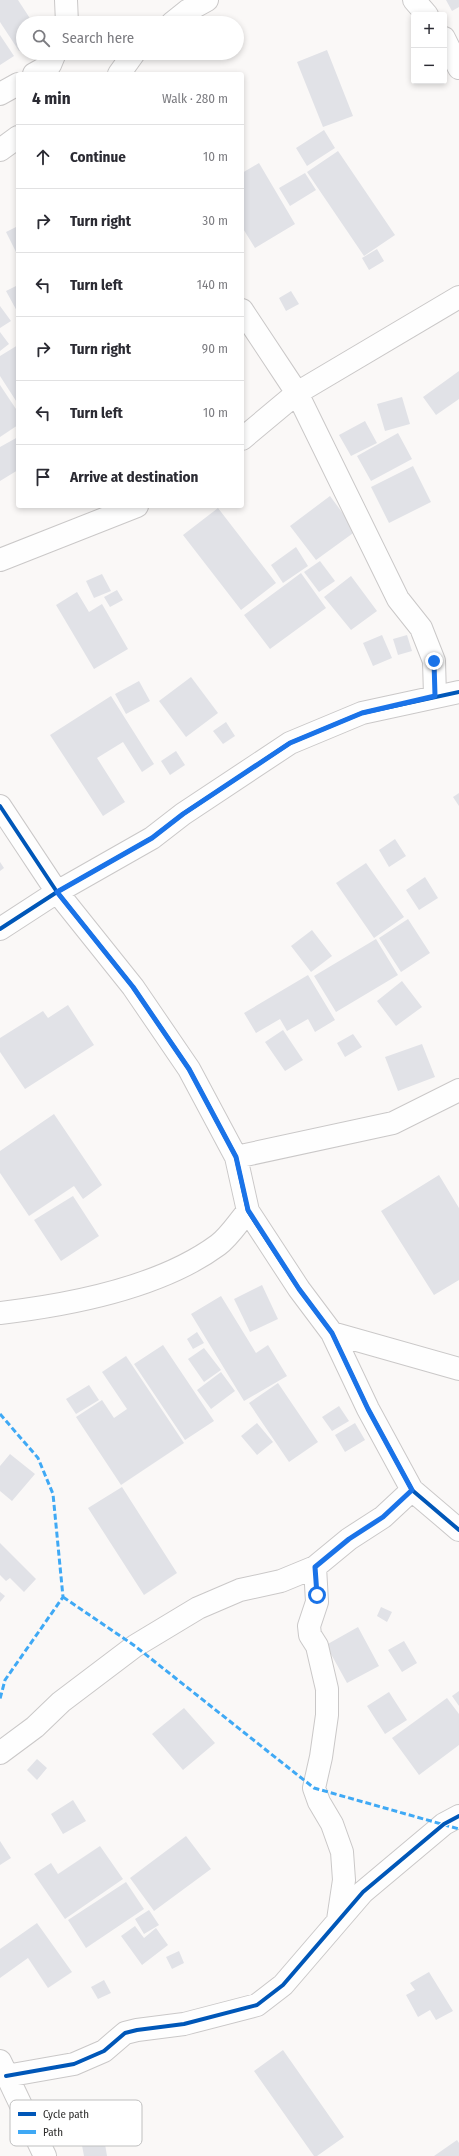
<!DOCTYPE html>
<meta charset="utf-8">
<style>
body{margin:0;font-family:"Fira Sans Condensed",sans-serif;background:#f7f7f7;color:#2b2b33}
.controls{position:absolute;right:12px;top:12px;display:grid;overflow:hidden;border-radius:4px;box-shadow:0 2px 6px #0003}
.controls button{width:36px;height:36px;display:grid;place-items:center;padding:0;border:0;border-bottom:1px solid #e1e1e2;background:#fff;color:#2b2b33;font:20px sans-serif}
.stop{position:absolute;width:12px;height:12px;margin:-9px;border:3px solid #1a73e8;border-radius:50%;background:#fff}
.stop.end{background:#1a73e8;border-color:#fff;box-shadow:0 1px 4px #0008}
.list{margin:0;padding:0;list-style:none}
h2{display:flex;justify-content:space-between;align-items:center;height:52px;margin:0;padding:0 16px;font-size:17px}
h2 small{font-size:13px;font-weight:400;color:#7c7c81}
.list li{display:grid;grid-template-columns:26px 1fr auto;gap:12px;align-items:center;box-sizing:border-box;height:64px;padding:0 16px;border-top:1px solid #e1e1e2}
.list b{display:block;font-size:15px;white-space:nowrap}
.list em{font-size:13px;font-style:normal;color:#7c7c81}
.icon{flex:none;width:22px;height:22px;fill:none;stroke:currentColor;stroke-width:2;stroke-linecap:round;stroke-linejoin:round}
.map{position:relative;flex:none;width:459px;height:2156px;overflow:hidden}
.search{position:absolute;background:#fff;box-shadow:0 2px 6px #0003;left:16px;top:16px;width:228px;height:44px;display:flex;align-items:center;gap:10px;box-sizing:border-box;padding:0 14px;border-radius:22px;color:#7c7c81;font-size:15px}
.panel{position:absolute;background:#fff;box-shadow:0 2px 6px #0003;left:16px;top:72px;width:228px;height:436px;border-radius:4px}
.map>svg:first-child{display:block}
.building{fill:#e1e2e7}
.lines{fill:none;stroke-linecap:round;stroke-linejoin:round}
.minor-casing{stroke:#cac8c8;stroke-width:24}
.minor{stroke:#fefefe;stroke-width:22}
.quiet{stroke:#3fa9f5;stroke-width:3;stroke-dasharray:6 3;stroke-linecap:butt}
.cycleway-casing{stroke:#fff;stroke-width:6}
.cycleway{stroke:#0057b8;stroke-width:4}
.route{stroke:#1a73e8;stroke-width:5}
.key{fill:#fff;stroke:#bfbfbf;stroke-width:1}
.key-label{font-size:11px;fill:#2b2a29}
</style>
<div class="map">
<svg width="459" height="2156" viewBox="0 0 459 2156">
<rect width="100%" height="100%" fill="#faf8f7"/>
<path class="building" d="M0,0H18L33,23H23V49L19,51L0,22Z
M446,0H459V7L452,11Z
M0,35L14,56L0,65Z
M327,50L353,116L323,127L297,62Z
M324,130L335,148L307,166L296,148Z
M338,151L395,235L364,256L307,172Z
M259,163L295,224L255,248L242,227V173Z
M305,173L316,190L290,206L279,188Z
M18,226V253L17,254L6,232Z
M377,249L384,261L369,270L362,258Z
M18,285V313L6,291Z
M291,291L299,304L286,311L279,298Z
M0,306L11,321L0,328Z
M0,332L9,344L0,351Z
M18,345V404L0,376V356Z
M459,371V399L436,415L423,397Z
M0,385L18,412V425L0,437Z
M402,397L410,424L385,431L377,404Z
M365,421L377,443L351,456L339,435Z
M398,433L412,459L371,481L357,456Z
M18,437V470L0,481V447Z
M413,466L431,502L389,523L371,487Z
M330,496L356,531L316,560L290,526Z
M218,508L276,583L241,610L183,535Z
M296,547L308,566L283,583L271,565Z
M320,561L335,581L319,592L304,572Z
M301,573L326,608L270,649L244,615Z
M102,574L111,591L94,598L86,581Z
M351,576L377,611L351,630L324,597Z
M117,590L123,600L110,607L104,597Z
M77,592L89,612L102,604L128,649L94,669L56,605Z
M382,635L392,658L373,666L363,643Z
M407,635L412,651L398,655L393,639Z
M191,677L218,713L186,737L159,701Z
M139,681L150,701L126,714L115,694Z
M111,696L154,764L142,772L123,742L97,758L125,802L103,816L50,735Z
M226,722L235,736L223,744L213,731Z
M176,751L185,765L170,775L161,761Z
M459,793V806L453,797Z
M395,839L406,856L389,867L379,850Z
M0,862L4,868L0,871Z
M366,863L404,917L374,938L336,883Z
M425,877L438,898L419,910L406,890Z
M408,919L430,953L401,972L379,938Z
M312,930L332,956L311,972L291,946Z
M376,939L398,975L336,1012L314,976Z
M308,975L335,1020L315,1032L308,1019L287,1031L280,1019L256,1033L244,1013Z
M402,981L422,1007L396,1026L377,1001Z
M68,1005L94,1045L25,1089L0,1052V1038L43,1011L48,1018Z
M283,1030L303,1060L285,1071L265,1042Z
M353,1034L362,1047L345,1057L337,1043Z
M422,1044L435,1077L398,1091L385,1057Z
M54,1114L102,1185L83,1199L74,1186L29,1216L0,1173V1151Z
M439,1175L459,1208V1280L434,1295L381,1211Z
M73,1196L99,1236L61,1261L34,1220Z
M262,1285L278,1319L250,1332L234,1299Z
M221,1296L256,1353L268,1345L287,1376L244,1401L191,1314Z
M197,1332L204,1343L193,1349L187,1339Z
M163,1345L214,1421L185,1440L134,1364Z
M204,1348L221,1370L204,1382L188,1359Z
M126,1356L184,1443L121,1485L76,1417L102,1400L114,1418L127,1409L102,1372Z
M221,1372L235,1391L211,1409L197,1390Z
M278,1383L318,1442L289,1462L249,1403Z
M89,1385L99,1400L76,1414L66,1399Z
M339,1406L349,1421L332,1431L322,1417Z
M257,1423L273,1442L257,1455L241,1436Z
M355,1423L365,1440L345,1452L335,1435Z
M10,1454L35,1474L12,1501L0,1491V1466Z
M122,1487L177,1573L144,1595L88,1508Z
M0,1543L36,1579L24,1592L10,1578L6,1581L0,1575Z
M0,1592L5,1596L0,1602Z
M381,1607L392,1612L387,1622L377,1616Z
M358,1627L379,1666L347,1683L326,1645Z
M404,1641L417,1663L402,1672L388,1650Z
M459,1691V1706L452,1696Z
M389,1692L407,1720L385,1734L367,1706Z
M447,1698L459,1714V1745L419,1775L392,1738Z
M184,1708L215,1743L183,1770L152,1734Z
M37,1759L47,1768L37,1780L27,1770Z
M73,1800L86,1821L63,1834L51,1814Z
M186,1836L211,1869L154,1911L130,1878Z
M0,1841L11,1858L0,1865Z
M100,1846L123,1879L65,1919L34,1874L51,1863L58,1874Z
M126,1882L144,1909L86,1948L68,1920Z
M149,1910L159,1925L144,1934L135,1919Z
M37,1923L72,1972L48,1988L28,1958L0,1978V1949Z
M135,1926L144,1938L156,1928L168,1945L142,1965L121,1936Z
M179,1951L184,1963L172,1969L166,1957Z
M429,1972L453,2011L436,2020L430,2010L418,2017L406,1995L415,1990L410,1983Z
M104,1980L111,1993L98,1999L91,1987Z
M283,2050L344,2137L317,2156H314L254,2071Z
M101,2120L107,2156H84L78,2124Z
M457,2140L459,2143V2156H434Z"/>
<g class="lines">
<defs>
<path id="minor" d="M66,0L67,23
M414,0L427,15
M172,23L187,11L207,0
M444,38L459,68
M34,74L50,65L55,53
M119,74L134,53
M0,94L18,84
M0,150L18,137
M242,310L297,393L398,599L421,628L434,661L435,696
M242,439L297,393L459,297
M0,560L137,506
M0,806L57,892L133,987L189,1069L236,1157L248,1211L299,1289L332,1333L368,1409L412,1490L459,1530
M0,929L57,892L152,838L183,814L290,743L362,713L459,692
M236,1157L393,1123L459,1090
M0,1313C69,1305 161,1287 218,1245C230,1236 239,1221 248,1211
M332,1333L459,1369
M315,1567L317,1602L309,1626L310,1635L317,1646L327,1689V1715L321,1757L314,1788L319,1802L332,1824L342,1852L344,1880L338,1920
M0,1753L35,1727L61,1702L135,1646L198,1608L240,1590L281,1581L315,1567L349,1539L383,1517L412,1490
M0,2061L45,2156
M6,2076L74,2064L104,2051L125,2033L137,2030L184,2024L257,2005L283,1985L363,1892L444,1824L459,1816"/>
</defs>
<use href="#minor" class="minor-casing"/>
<use href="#minor" class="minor"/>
<path class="quiet" d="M0,1414L38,1458L53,1494L63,1597L5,1680L0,1699
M63,1597L135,1646L314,1788L459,1829"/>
<defs>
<path id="cycleway" d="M0,806L57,892L133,987L189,1069L236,1157L248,1211L299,1289L332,1333L368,1409L412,1490L459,1530
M0,929L57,892L152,838L183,814L290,743L362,713L459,692
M6,2076L74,2064L104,2051L125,2033L137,2030L184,2024L257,2005L283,1985L363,1892L444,1824L459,1816"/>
</defs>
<use href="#cycleway" class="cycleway-casing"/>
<use href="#cycleway" class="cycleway"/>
</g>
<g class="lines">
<path class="route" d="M317,1595L315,1567L349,1539L383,1517L412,1490L368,1409L332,1333L299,1289L248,1210L236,1157L189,1069L133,987L57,892L152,838L183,814L290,743L362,713L435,696L434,661"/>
</g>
<rect x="10" y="2100" width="132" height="46" rx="6" class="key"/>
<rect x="18" y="2112" width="18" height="4" fill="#0057b8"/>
<rect x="18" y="2130" width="18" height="4" fill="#3fa9f5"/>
<g class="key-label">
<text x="43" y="2118">Cycle path</text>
<text x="43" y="2136">Path</text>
</g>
</svg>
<div class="controls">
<button>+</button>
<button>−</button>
</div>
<div class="stop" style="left:317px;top:1595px"></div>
<div class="stop end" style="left:434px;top:661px"></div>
<div class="search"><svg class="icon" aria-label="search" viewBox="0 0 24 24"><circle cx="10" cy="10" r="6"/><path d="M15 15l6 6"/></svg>Search here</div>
<section class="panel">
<h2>4 min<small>Walk · 280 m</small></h2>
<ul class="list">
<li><svg class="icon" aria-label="ahead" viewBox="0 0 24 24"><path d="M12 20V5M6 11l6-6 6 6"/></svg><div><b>Continue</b></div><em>10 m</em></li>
<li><svg class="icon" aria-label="right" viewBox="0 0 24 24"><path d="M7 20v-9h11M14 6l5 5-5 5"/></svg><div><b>Turn right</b></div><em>30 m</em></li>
<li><svg class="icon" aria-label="left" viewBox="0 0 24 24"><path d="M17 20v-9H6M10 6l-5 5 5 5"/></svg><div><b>Turn left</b></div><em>140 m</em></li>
<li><svg class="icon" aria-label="right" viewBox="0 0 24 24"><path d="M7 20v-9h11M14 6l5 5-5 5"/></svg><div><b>Turn right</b></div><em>90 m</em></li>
<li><svg class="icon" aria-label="left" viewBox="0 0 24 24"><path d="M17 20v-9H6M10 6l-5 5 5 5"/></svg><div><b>Turn left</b></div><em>10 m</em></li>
<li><svg class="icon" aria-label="arrive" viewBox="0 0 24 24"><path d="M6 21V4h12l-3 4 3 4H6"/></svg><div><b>Arrive at destination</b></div></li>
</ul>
</section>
</div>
